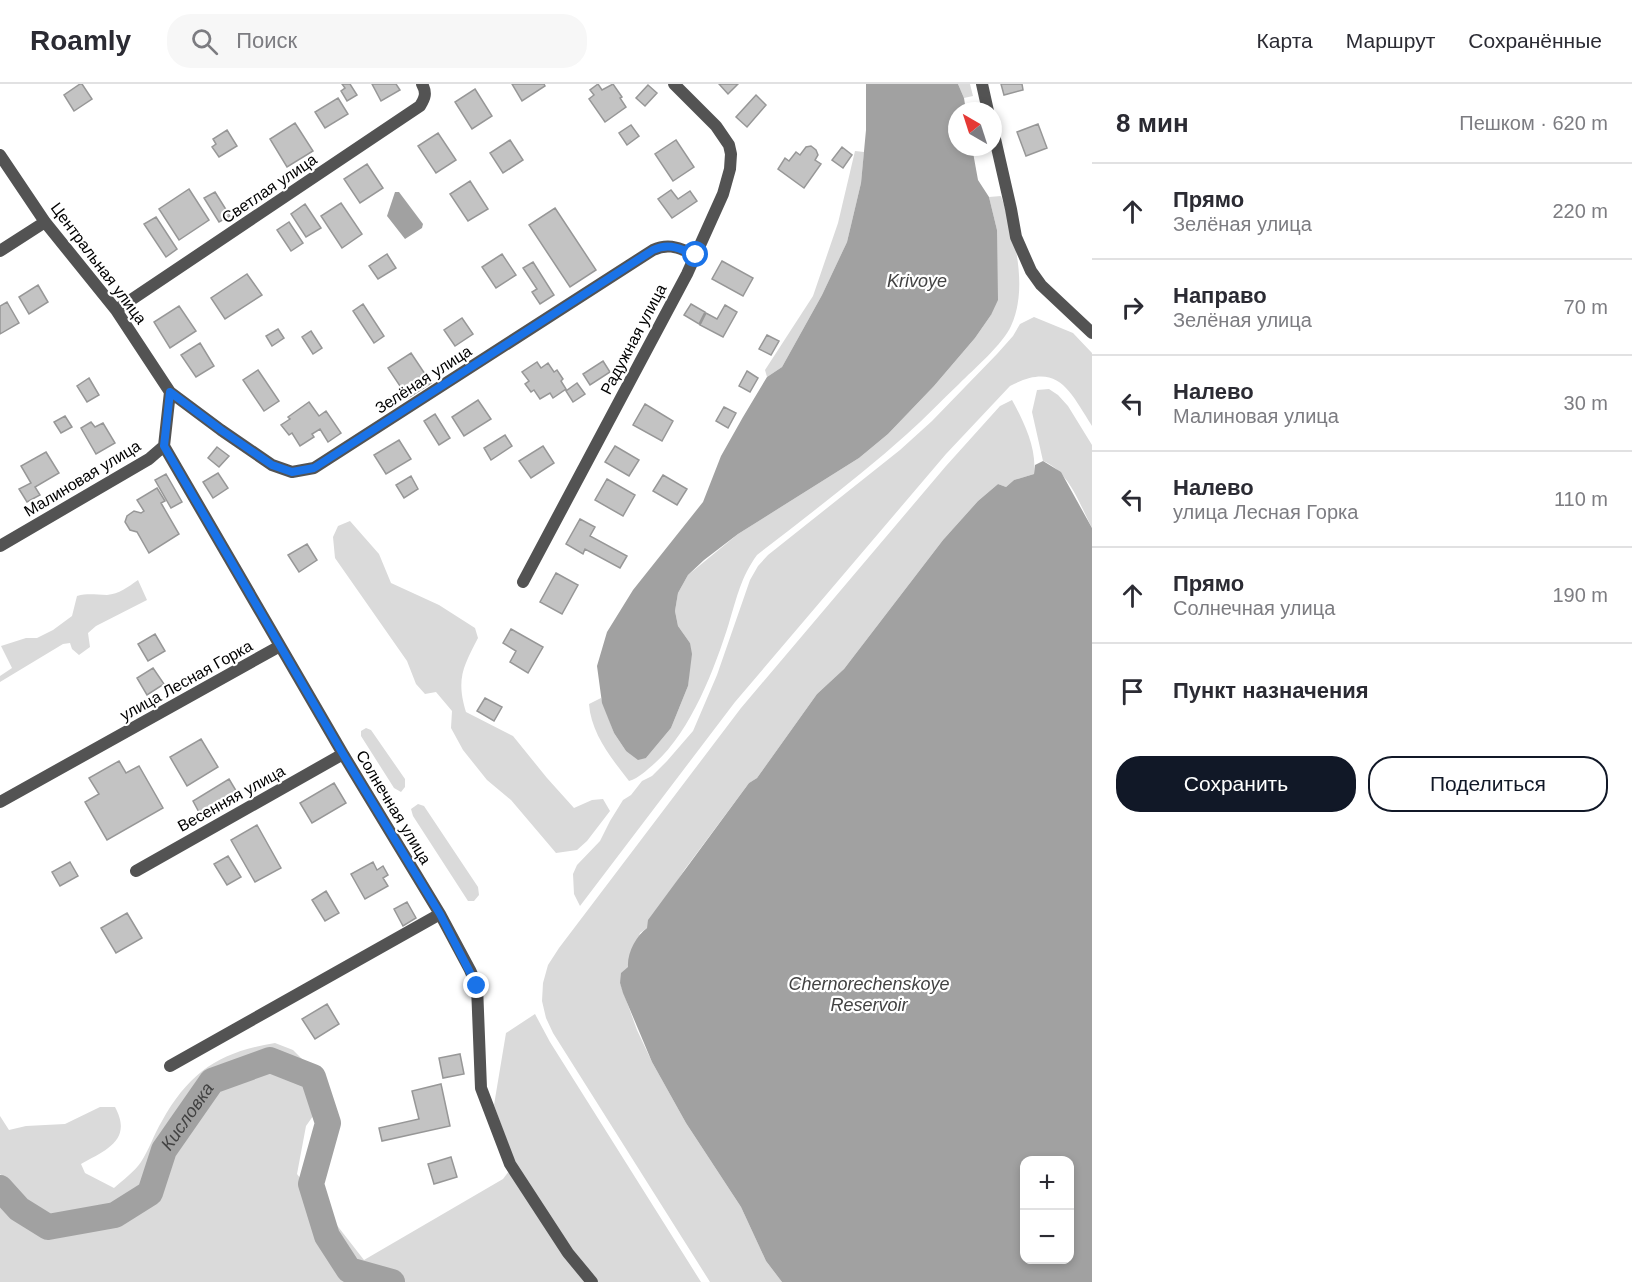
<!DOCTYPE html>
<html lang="ru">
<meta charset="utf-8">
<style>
body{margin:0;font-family:Helvetica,sans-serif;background:#f7f7f7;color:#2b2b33}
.controls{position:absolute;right:18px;bottom:18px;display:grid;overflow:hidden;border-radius:12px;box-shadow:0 3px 9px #0003}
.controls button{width:54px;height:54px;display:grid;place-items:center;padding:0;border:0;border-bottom:2px solid #e1e1e2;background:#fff;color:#2b2b33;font:30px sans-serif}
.compass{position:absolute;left:948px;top:18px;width:54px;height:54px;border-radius:50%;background:#fff;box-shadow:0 3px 9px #0003;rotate:321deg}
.stop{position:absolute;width:18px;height:18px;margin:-14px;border:4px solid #1a73e8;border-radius:50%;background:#fff}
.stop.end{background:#1a73e8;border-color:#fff;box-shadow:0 2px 6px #0008}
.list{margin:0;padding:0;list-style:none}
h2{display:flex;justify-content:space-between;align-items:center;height:78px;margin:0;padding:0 24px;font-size:26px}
h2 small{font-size:20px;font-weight:400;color:#7c7c81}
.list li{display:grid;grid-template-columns:39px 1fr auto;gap:18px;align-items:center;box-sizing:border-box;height:96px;padding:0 24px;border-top:2px solid #e1e1e2}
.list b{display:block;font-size:22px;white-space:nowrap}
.list p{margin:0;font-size:20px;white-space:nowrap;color:#7c7c81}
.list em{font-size:20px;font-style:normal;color:#7c7c81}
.actions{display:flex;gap:12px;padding:18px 24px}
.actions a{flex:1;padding:14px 0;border:2px solid #111827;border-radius:24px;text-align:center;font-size:21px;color:#111827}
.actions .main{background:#111827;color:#fff}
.icon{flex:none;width:33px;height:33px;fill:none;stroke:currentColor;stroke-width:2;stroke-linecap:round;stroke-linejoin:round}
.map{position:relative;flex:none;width:1092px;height:1198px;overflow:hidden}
header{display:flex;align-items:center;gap:36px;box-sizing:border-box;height:84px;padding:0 30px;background:#fff;border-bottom:2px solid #e1e1e2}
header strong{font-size:28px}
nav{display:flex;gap:33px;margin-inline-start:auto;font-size:21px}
.search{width:420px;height:54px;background:#f7f7f7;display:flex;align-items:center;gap:15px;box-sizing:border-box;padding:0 21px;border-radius:24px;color:#7c7c81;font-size:22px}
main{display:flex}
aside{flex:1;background:#fff}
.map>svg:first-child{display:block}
.green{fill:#dadada}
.water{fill:#a1a1a1;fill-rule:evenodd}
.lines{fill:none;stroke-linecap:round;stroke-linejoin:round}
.river{stroke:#a1a1a1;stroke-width:26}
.building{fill:#c3c3c3;stroke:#979797;stroke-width:1.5}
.street{stroke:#535353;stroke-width:12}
.route{stroke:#1a73e8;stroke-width:8}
.labels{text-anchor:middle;stroke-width:4.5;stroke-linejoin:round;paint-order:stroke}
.street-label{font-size:16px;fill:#000;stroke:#fff}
.water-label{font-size:18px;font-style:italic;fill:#424242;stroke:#fff}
</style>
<header>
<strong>Roamly</strong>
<div class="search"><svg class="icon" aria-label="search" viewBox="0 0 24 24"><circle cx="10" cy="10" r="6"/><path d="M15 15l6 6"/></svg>Поиск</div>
<nav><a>Карта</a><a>Маршрут</a><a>Сохранённые</a></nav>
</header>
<main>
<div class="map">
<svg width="1092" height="1198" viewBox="0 0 1092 1198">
<rect width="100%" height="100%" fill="#fff"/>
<path class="green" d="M958,0H970L973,12L964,14Z
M855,67L864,68L861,99L847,158L822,211L782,283L767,293L765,286L813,212L838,139Z
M1001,112C1014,150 1029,203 1011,242C1003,260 974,285 959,300C942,316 925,334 907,350C859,393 807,432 757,471C741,493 737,513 729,539C715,584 691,647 655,679C647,686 639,694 629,697C611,674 591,649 589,620L601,614L614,649L626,667L646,674L671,644L688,602L690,559L678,542L675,527L678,509L688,491L738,450L859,374L888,350L934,302L975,254L991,231L997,146L989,113Z
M1034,233L1073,249L1092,269V342C1069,306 1058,277 1010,302L946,370L735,618L580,822L574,810L573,790L577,781L600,757L610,737L623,716L631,711L642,697L652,692L667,677L693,647L717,591L750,496L758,482L768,471L900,366L932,337L997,270L1013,252L1020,240Z
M1049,305L1058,311L1068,322L1092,361V444C1080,421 1069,387 1043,377L1032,328L1037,306Z
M1012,316C1024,338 1037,364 1034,390L1014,396L1006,403L998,400L978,417L943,456L844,585L817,610L757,694L749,699L685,785L647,844L640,849L629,883L620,899L637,946L652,978L686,1039L741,1123L766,1177L782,1198H710L553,949L546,934L542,917L543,899L548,881L559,864L741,624L946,382L1000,322Z
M350,437L379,470L391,499L439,521L475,544L478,554C463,583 456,595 466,628L513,652L547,694L574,724L592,716L603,715L610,727L587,757L577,766L556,769L511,716L487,696L463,666L451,644L452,627L436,608L425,610L416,600L407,577L335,474L333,453L338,442Z
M138,496L147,516L96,542L88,549L90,563L79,571L72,565L70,559L63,560L0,598V592L12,584L1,562L26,554H37L53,546L72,532L77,512C89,509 95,511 107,511C119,510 128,503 138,496Z
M366,644L371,646L405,695V703L401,708L394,704L361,652V647Z
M418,720L424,722L478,803L479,811L474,817H468L413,732L411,725Z
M535,930L550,958L701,1198H0V1101L14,1128L31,1139L52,1145L117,1134L137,1122L152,1110L170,1063L186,1040L213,1006L224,999L253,987H270L281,985L295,989L307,996L318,1025L306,1042L297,1090L364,1176L503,1095L515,1079L494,1021L506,949Z
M275,959L293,966L314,987L293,977L272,972L250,975L219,987L199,1006L174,1040L159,1065L146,1104L134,1115L107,1129L39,1134L23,1126L14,1106L0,1090V1032L9,1046L26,1042L65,1040L100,1023H115C133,1056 106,1066 81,1080L85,1089L114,1104C123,1096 134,1088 141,1078C149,1066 154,1050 162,1037C190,987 220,968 275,959Z"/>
<path class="water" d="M866,0H958L964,14L966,27H957V63H972L978,96L989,113L997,146L998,216L991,231L975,254L934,302L888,350L859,374L738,450L704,476L688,491L678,509L675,527L678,542L690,559L692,570L688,602L671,644L646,674L638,676L626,667L614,649L602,619L597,582L607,548L633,506L703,418L721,372L743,333L767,293L782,283L822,211L847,158L861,99L866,46Z
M395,108H399L423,140L422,144L405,155L387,132Z
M1043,377L1061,388L1092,444V1198H782L766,1177L741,1123L686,1039L652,978L623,909L620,899L621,889L628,883C627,869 636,852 647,844L648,836L749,699L757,694L817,610L844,585L943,456L978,417L998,400L1006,403L1014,396L1034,390L1035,381ZM1070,1076V1176H1024V1076Z"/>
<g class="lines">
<path class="river" id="s1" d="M0,1104L19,1125L48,1143L115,1131L150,1109L164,1066L212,997L270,976L313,993L328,1039L311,1100L327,1152L349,1186L392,1198"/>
</g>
<path class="building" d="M80,0H82L92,15L74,27L64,11Z
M342,0H350L357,11L347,17L341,7L345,4Z
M372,0H396L400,6L381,17Z
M512,0H544L545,2L522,17Z
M598,0L602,6L613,0L622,13L620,14L626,23L605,38L589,15L594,11L590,6Z
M719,0H738L728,10Z
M1001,0H1022L1023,6L1004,11Z
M648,1L657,9L645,22L636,14Z
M475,5L492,32L472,45L455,18Z
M756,11L766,21L747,43L736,33Z
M338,14L348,30L325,44L315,28Z
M295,39L313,67L287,83L270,55Z
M1038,40L1047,64L1026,72L1017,48Z
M631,41L639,52L627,61L619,49Z
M227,46L237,62L219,73L212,63L216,60L213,55Z
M438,49L456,76L436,89L418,62Z
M510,56L523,76L503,89L490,69Z
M676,56L694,83L673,97L655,70Z
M811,62L816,66L818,71L815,76L821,80L804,104L778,85L785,74L789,77L796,68L800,71L806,63Z
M842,63L852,71L843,84L832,76Z
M367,80L383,104L360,119L344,95Z
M470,97L488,125L468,137L450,110Z
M189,105L209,136L179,156L159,125Z
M671,106L678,115L690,107L697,117L672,134L658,115Z
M215,108L230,132L219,138L204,114Z
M341,119L362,150L342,164L321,132Z
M305,120L321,144L306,153L291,130Z
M555,124L596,186L570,203L529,141Z
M156,133L177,165L166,173L144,140Z
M289,138L303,159L291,167L277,146Z
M387,170L396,184L378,195L369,182Z
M502,170L516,191L496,204L482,183Z
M722,177L753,194L743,212L712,195Z
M533,178L554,211L540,220L532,208L537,205L523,184Z
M247,190L262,211L225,235L211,214Z
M38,201L48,218L29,230L19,213Z
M7,218L19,239L0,250V222Z
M363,220L384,252L374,259L353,227Z
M691,220L705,228L699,240L684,231Z
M725,221L737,228L723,253L700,241L706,229L717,235Z
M179,222L196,247L170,264L154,238Z
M462,234L473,250L455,262L444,246Z
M278,245L284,254L272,262L266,252Z
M311,247L322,264L313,270L302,253Z
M767,251L779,257L771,271L759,265Z
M200,259L214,282L196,293L181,271Z
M411,269L431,299L408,314L388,284Z
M603,277L610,288L590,301L583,290Z
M537,278L541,284L548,279L554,288L557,286L563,295L561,297L566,305L553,314L550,309L540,315L534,306L531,308L525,300L529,297L522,288Z
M258,286L279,317L264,327L243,296Z
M747,287L758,294L750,308L739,302Z
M89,294L99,311L87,318L77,302Z
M577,299L585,310L573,318L566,307Z
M478,316L491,335L464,352L452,333Z
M309,318L319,332L326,327L341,349L328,358L320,345L312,350L314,353L300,362L292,349L289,351L281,341L290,335L288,333Z
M645,320L673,337L662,357L633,341Z
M724,323L736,329L728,344L716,337Z
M435,330L450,354L439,361L424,337Z
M65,332L72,343L61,349L54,338Z
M91,338L95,343L103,339L115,359L96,370L81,344Z
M505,351L512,362L491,376L484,364Z
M399,356L411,375L386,390L374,371Z
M543,362L554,379L531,394L519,377Z
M615,362L639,376L629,392L605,378Z
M217,363L229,372L219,383L208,374Z
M46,368L59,389L35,403L40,411L27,418L19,405L31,399L21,382Z
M218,389L228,404L213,414L203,398Z
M166,390L182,418L171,424L155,396Z
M663,391L687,405L677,421L653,407Z
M411,392L418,405L404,414L396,401Z
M607,395L635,411L623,432L595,416Z
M157,404L165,417L161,419L179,450L149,469L137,448L130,446L125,438L127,432L134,427L141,429L144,427L137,416Z
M580,435L595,443L590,452L627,472L620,484L585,465L583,470L566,460Z
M307,460L317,476L299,488L288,471Z
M556,489L578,501L562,530L540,518Z
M511,545L543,563L528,589L510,578L516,567L503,559Z
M155,550L165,567L148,577L138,560Z
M153,584L164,600L147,611L137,594Z
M485,614L502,623L494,637L477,627Z
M201,655L218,683L187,702L170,673Z
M119,677L126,689L139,682L163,724L107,756L85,718L99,710L89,694Z
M229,695L238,710L201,732L193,717Z
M334,699L346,719L312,739L300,719Z
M257,741L281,784L255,798L231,756Z
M228,772L241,793L227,801L214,780Z
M70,778L78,792L60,802L52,788Z
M373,778L377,786L383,782L388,791L383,794L388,802L365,815L351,790Z
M326,807L339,829L325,837L312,816Z
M407,818L416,834L403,842L394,825Z
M127,829L142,854L116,869L101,844Z
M327,920L339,940L315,955L302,935Z
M460,970L464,990L443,994L439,974Z
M441,1000L450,1042L382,1057L379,1044L419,1035L412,1007Z
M451,1073L457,1093L434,1100L428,1080Z"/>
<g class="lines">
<path class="street" d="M982,0L988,27
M993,46L1011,125L1016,153L1031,187L1041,201L1092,249
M0,71L45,138L116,226L170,308L221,346L272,381L292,388L314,384L653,166C670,158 680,165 696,171
M0,167L45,138
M116,226L420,22C425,14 427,9 422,0
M164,362L343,670L440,830L470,886L477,902L481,1004L510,1080L568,1169L592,1198
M0,462L149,375L164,362L170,308
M523,498L687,190L723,110L730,85L731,70L729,61L716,42L674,0
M0,718L280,562
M136,787L343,670
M170,982L440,830"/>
</g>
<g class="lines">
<path class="route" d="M477,902L440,830L343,670L164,362L170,308L221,346L272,381L292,388L314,384L653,166C670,158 680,165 696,171"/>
</g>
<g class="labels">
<g class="street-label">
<text transform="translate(269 104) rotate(-34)" y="6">Светлая улица</text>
<text transform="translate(99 179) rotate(53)" y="6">Центральная улица</text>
<text transform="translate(633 255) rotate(-62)" y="6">Радужная улица</text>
<text transform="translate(423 295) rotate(-33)" y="6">Зелёная улица</text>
<text transform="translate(82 394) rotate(-31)" y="6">Малиновая улица</text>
<text transform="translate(186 596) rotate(-29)" y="6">улица Лесная Горка</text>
<text transform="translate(231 714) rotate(-29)" y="6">Весенняя улица</text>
<text transform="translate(394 723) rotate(59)" y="6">Солнечная улица</text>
</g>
<g class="water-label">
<text x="917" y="203">Krivoye</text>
<text x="869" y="906">Chernorechenskoye<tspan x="869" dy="21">Reservoir</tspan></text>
<text dy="6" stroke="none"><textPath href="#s1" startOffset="258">Кисловка</textPath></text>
</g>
</g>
</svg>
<div class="controls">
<button>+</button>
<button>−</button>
</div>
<svg class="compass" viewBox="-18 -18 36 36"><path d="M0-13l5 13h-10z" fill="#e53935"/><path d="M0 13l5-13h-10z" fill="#7c7c81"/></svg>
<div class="stop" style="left:696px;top:171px"></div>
<div class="stop end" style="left:477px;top:902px"></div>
</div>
<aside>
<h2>8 мин<small>Пешком · 620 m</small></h2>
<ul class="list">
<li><svg class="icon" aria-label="ahead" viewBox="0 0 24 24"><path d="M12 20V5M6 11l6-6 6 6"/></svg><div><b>Прямо</b><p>Зелёная улица</p></div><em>220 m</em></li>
<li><svg class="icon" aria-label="right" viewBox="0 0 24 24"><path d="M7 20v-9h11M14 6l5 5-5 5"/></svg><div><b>Направо</b><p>Зелёная улица</p></div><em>70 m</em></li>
<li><svg class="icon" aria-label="left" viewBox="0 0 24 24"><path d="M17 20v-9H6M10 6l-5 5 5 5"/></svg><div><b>Налево</b><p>Малиновая улица</p></div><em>30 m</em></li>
<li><svg class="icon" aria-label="left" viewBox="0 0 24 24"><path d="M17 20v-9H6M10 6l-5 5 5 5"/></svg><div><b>Налево</b><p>улица Лесная Горка</p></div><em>110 m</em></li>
<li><svg class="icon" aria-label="ahead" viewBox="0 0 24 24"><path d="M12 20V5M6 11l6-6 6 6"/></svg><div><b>Прямо</b><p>Солнечная улица</p></div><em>190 m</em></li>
<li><svg class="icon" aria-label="arrive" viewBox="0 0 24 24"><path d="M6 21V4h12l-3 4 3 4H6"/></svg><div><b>Пункт назначения</b></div></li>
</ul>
<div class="actions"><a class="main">Сохранить</a><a>Поделиться</a></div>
</aside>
</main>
